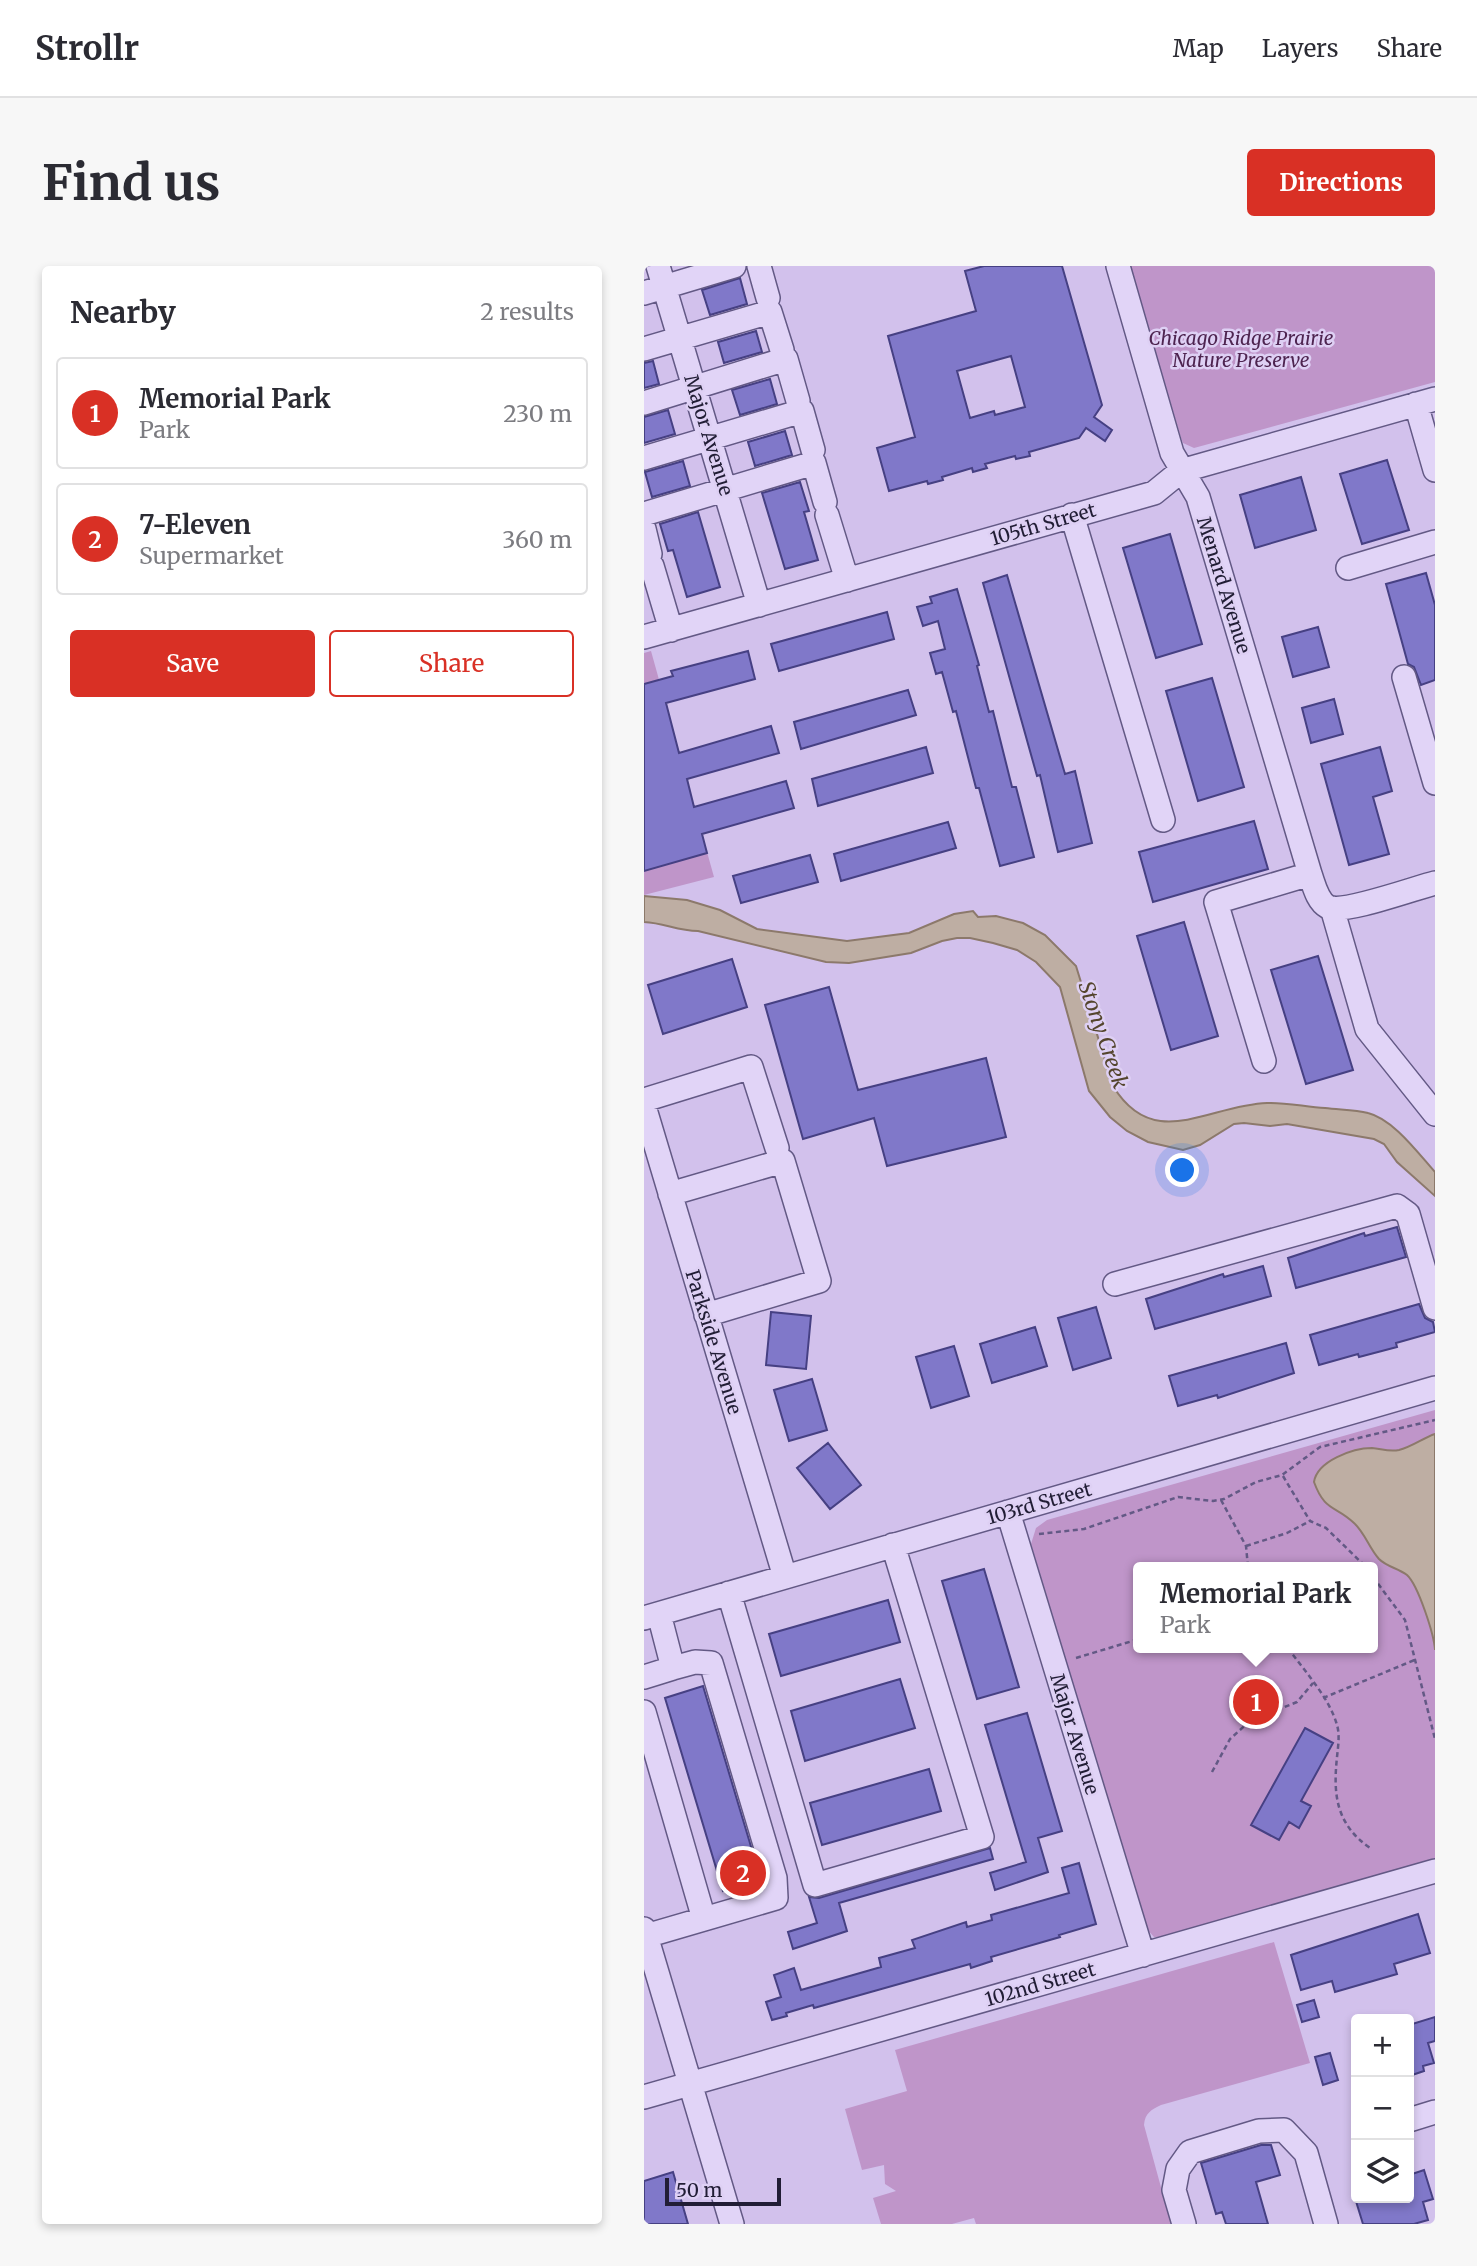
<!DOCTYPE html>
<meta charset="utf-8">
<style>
body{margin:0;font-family:Merriweather,serif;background:#f7f7f7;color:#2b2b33}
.controls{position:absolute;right:21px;bottom:21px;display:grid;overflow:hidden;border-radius:7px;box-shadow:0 4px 10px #0003}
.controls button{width:63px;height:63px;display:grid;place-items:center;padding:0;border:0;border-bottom:2px solid #e1e1e2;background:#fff;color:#2b2b33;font:35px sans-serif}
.scale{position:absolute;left:21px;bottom:18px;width:116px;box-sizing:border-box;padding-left:7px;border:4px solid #211d35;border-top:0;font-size:19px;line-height:24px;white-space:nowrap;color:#211d35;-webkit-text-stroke:5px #ded0f4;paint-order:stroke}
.you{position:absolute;left:539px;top:905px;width:24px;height:24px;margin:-18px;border:5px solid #fff;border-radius:50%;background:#1a73e8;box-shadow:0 0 0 10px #1a73e833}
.badge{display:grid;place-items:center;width:46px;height:46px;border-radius:50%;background:#d93025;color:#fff;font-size:23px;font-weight:700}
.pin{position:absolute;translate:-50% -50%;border:4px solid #fff;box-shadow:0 2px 7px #0006}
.popup{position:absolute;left:489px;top:1296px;width:245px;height:91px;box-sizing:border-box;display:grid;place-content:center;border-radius:7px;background:#fff;filter:drop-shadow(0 2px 5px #0005);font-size:23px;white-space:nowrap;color:#7c7c81}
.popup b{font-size:26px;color:#2b2b33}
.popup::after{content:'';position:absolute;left:50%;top:100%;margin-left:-14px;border:14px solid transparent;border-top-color:#fff}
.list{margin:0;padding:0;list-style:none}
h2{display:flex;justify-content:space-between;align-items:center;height:91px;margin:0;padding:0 28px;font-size:30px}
h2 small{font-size:23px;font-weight:400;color:#7c7c81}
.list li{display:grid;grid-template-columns:46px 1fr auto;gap:21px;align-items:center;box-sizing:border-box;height:112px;margin:0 14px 14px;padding:0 14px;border:2px solid #e1e1e2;border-radius:7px}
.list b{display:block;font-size:26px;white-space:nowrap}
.list p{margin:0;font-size:23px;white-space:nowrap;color:#7c7c81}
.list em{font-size:23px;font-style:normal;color:#7c7c81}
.actions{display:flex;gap:14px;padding:21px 28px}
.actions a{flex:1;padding:16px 0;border:2px solid #d93025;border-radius:7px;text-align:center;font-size:24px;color:#d93025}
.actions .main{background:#d93025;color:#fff}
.icon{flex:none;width:38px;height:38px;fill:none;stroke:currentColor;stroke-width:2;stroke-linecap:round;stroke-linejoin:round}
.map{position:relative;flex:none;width:791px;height:1958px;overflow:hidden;border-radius:7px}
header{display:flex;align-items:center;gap:42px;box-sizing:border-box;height:98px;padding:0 35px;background:#fff;border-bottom:2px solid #e1e1e2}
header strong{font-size:33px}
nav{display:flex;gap:38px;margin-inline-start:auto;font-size:24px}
.intro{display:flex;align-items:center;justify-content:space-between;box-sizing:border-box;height:168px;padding:0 42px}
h1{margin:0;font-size:49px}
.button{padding:18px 32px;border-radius:7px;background:#d93025;color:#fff;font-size:24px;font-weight:700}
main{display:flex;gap:42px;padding:0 42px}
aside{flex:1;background:#fff;border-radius:7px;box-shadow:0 4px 10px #0003}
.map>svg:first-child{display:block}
.green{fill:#bf95c9;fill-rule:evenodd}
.water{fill:#beaea3;stroke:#8c796b;stroke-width:2}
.building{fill:#8078c9;stroke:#464083;stroke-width:2;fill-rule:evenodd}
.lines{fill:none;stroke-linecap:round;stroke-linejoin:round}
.minor-casing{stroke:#635985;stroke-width:26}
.path{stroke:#635985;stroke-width:2.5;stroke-dasharray:5 3.5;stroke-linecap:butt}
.minor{stroke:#e1d4f7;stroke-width:23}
.labels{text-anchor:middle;stroke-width:5;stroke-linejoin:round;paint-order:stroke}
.park-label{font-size:19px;font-style:italic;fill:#4e2450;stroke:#ded0f4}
.street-label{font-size:19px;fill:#211d35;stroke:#ded0f4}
.water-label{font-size:21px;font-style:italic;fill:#54452d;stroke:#ded0f4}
</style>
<header>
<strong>Strollr</strong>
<nav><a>Map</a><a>Layers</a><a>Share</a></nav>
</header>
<div class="intro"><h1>Find us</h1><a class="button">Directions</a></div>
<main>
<aside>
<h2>Nearby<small>2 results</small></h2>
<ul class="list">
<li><span class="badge">1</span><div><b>Memorial Park</b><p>Park</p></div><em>230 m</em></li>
<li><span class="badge">2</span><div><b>7-Eleven</b><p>Supermarket</p></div><em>360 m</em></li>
</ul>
<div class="actions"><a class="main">Save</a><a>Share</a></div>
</aside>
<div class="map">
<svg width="791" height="1958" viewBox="0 0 791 1958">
<rect width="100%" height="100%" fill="#d2c1ec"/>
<path class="green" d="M486,0H791V116L550,182L539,177L537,172Z
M7,385L70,611L0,629V387Z
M791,1144V1594L520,1671H510L501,1661L387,1278L392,1262L403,1254ZM495,1301H729V1382H495Z
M630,1676L666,1797L517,1839C507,1844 501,1847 500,1859L527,1958H332L330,1952L308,1958H237L229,1932L252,1925L241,1918L240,1899L218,1904L201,1843L263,1825L251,1784Z"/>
<path class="water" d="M0,630L43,634L76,644L113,663L203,675L265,667L310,648L329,645L334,651L352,650L379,657L401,669L432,700L469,820C510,887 564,839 623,837C641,836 662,841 681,842C695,844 710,843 724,847C749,853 774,887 791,906V930L753,896L740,878L730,873L643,858L626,860L600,857L590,858L556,879L539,884L504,876L483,865L466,851L445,825L416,721L392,696L373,684L349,677L326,672H313L298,675L267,687L205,697L182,696L54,665C33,665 21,657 0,656Z
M791,1168V1384C790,1368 774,1319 763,1309C754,1302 743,1301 735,1293C725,1282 721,1267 710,1257C691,1239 681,1246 670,1216C673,1195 709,1182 728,1182C738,1183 745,1186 755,1184C768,1181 779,1172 791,1168Z"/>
<path class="building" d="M340,0H418L458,139L450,151L468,164L461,175L442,162L435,172L385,186L386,190L372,193L371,190L341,198L343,202L329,206L328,202L298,211L299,214L284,218L283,215L245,225L233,182L271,171L244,70L332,45L321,5ZM367,90L381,141L351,149L350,145L326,152L313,105Z
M96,12L103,38L66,49L58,24Z
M112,65L118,86L80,97L74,76Z
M9,95L15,118L0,122V97Z
M126,113L133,138L96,149L88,124Z
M24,144L31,168L0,177V151Z
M141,165L148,189L111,200L104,176Z
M743,194L765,264L718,278L696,208Z
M39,195L46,220L8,231L1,206Z
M657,211L672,264L611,282L596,229Z
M156,216L165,245L160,246L174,294L141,303L118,227Z
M54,246L76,321L43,331L29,284L24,285L16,258Z
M526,268L558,378L512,392L479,282Z
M782,307L791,339V414L777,419L770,401L764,398L742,318Z
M363,309L421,508L431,505L448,577L414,586L396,509L393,510L339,317Z
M313,323L335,399L333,400L345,446L349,445L368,521H372L390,591L356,600L335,522H332L312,445L309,446L298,406L292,408L286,387L301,383L294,355L279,360L273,341L288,337L286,331Z
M243,346L250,373L135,405L127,378Z
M674,361L685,401L649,411L638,371Z
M104,385L111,413L22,437L35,487L127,460L135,487L43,513L50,541L142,515L150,542L58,568L63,587L0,605V418L29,410L27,405Z
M568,412L600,521L554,535L522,425Z
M264,424L272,449L157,483L150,456Z
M690,433L699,468L667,477L658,442Z
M282,481L289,507L174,540L168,513Z
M736,481L748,525L729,531L745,588L705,599L677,498Z
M610,555L624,603L509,636L495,586Z
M304,556L312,582L197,615L190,588Z
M166,589L174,616L97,637L89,610Z
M540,656L574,770L527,784L493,670Z
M674,690L709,804L662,818L627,704Z
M88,693L103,741L19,768L4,719Z
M185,721L214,824L342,792L362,871L243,900L230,852L159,873L121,739Z
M753,961L762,991L652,1022L644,992L720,967L721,970Z
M619,1000L627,1030L511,1063L502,1033L579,1008L580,1011Z
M775,1038L781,1052L789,1056L791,1066L752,1077L753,1081L715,1091L714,1088L675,1099L666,1069Z
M452,1041L467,1092L429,1104L414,1052Z
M127,1046L167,1050L162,1103L122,1099Z
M391,1061L403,1100L348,1117L336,1078Z
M642,1077L650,1107L574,1132L573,1129L534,1140L525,1110Z
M310,1080L325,1130L287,1142L272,1091Z
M168,1113L183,1164L145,1175L130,1124Z
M184,1177L217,1219L186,1243L153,1202Z
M340,1303L375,1421L333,1433L298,1315Z
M244,1334L256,1376L137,1410L125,1368Z
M256,1413L271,1462L161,1495L147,1445Z
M59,1420L117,1614L79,1625L21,1432Z
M383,1447L418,1565L394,1572L404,1606L351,1624L346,1607L382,1596L341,1459Z
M661,1462L689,1477L657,1535L667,1540L655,1562L645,1556L635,1574L607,1559Z
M285,1503L297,1545L178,1579L166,1537Z
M346,1582L349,1593L195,1637L203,1665L149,1683L144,1666L173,1657L165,1631L175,1632Z
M435,1597L452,1658L415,1669L416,1671L347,1691L348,1695L327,1702L326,1698L170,1742L169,1739L142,1747L143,1750L128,1754L122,1736L137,1731L130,1709L150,1702L157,1724L237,1701L235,1692L271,1682L268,1674L322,1656L323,1661L348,1654L347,1649L425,1627L418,1602Z
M774,1648L786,1687L750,1698L753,1708L691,1726L688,1715L657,1724L647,1689Z
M670,1734L675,1751L658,1756L653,1739Z
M791,1751V1775L784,1777L790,1797L779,1800L780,1805L765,1810V1759Z
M686,1787L694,1814L679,1819L671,1791Z
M617,1879H627L636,1909L612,1916L624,1958H582L578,1946L572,1948L557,1897Z
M780,1904L789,1933L779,1936L784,1954L770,1958H719L711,1932H765V1909Z
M29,1906L44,1958H0V1915Z"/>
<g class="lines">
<defs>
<path id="minor" d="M14,0L115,339
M115,0L124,32
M474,0L528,187L554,231L666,608C670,619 673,635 684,641C700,648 771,622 791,617
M0,27L90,0
M0,83L126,46L138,84
M0,137L142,93L154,135
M772,138L791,204
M0,192L158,145L169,184
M0,248L170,197L181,236
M183,249L203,314
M428,249L519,554
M0,263L6,288
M8,300L27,364
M704,302L791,276
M0,371L510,227L537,205L791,133
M760,411L791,517
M688,642L723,763L791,848
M620,795L572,636L666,608
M0,834L107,801L133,882
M0,840L141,1311
M26,928L139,895L175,1015L62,1049
M471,1018L753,940L764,948L791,1042
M364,1246L499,1689
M85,1327L171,1619L338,1571L249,1279
M0,1352L791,1122
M0,1411L29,1402
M0,1446L60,1653
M0,1663L88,1958
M2,1670L132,1632L131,1612L67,1397L51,1396L29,1402L15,1348
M0,1831L791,1605
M765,1854L791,1846
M540,1958L530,1924L534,1903L546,1886L615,1865L640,1864L662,1887L682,1958"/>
</defs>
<use href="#minor" class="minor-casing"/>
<path class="path" d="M639,1210L666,1255L682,1262L722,1301
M577,1234L602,1280L604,1301
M395,1268L440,1263L534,1231L569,1235L580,1233L612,1216L638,1209L676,1181L791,1154
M602,1280L643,1267L666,1255
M729,1311L761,1354L791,1473
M644,1382C661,1406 685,1431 693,1459C696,1469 694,1481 693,1491C689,1529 692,1558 726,1582
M432,1392L495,1373
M679,1432L773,1393
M568,1506L586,1473L606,1455L653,1436L669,1417"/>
<use href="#minor" class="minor"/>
</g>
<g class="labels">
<g class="park-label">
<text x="597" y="79">Chicago Ridge Prairie<tspan x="597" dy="22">Nature Preserve</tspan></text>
</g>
<g class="street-label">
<text transform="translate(65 169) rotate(73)" y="7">Major Avenue</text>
<text transform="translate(399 258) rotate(-16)" y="7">105th Street</text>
<text transform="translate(580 319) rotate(73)" y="7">Menard Avenue</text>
<text transform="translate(70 1076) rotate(73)" y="7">Parkside Avenue</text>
<text transform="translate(395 1237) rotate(-16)" y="7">103rd Street</text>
<text transform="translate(431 1468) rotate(73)" y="7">Major Avenue</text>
<text transform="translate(396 1718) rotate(-16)" y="7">102nd Street</text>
</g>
<g class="water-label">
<text transform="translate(459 769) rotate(71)" y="7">Stony Creek</text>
</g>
</g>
</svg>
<div class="controls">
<button>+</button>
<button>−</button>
<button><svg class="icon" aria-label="layers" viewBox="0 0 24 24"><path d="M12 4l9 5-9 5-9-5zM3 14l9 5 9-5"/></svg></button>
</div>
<div class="scale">50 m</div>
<div class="you"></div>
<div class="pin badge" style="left:612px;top:1436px">1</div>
<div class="popup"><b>Memorial Park</b>Park</div>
<div class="pin badge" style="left:99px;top:1607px">2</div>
</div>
</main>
